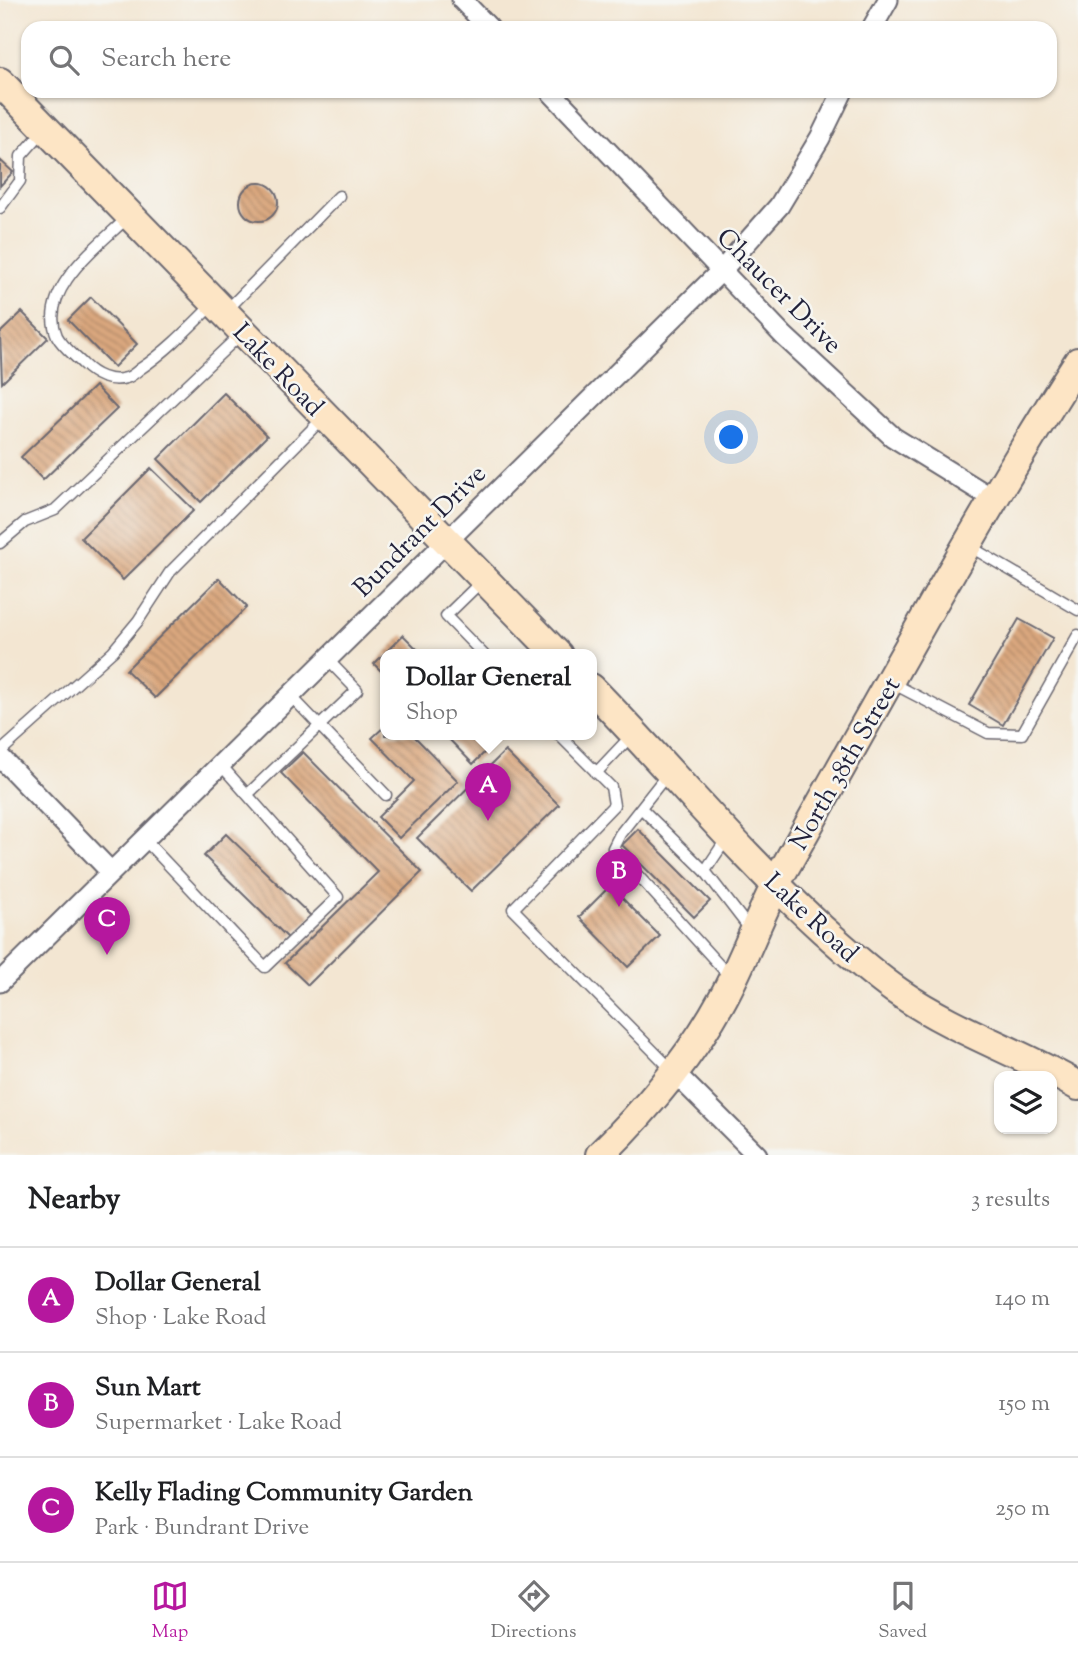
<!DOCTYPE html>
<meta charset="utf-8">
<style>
body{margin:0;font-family:"Sorts Mill Goudy",serif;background:#f6f6f6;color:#202124}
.controls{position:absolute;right:21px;bottom:21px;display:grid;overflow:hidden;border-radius:14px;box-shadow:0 2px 5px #0004}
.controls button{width:63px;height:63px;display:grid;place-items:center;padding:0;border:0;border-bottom:2px solid #e0e0e0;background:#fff;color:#202124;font:35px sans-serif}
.you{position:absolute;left:732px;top:438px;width:24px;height:24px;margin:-18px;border:5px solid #fff;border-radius:50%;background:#1a73e8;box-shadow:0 0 0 10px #1a73e833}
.badge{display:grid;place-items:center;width:46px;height:46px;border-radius:50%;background:#b5179e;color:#fff;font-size:23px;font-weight:700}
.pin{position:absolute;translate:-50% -58px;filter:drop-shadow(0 2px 4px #0008)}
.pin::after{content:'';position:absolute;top:37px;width:24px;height:21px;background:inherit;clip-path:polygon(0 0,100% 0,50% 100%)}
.popup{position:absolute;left:380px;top:649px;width:217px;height:91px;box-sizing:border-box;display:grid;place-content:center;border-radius:14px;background:#fff;filter:drop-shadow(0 2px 5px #0005);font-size:23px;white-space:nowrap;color:#757577}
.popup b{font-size:26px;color:#202124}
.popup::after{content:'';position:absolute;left:50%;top:100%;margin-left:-14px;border:14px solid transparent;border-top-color:#fff}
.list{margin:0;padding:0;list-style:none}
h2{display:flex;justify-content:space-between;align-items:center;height:91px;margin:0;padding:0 28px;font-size:30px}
h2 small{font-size:23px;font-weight:400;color:#757577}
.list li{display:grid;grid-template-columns:46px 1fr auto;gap:21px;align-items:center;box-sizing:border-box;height:105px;padding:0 28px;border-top:2px solid #e0e0e0}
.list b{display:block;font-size:26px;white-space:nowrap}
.list p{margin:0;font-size:23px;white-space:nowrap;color:#757577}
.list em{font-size:23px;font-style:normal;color:#757577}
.icon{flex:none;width:38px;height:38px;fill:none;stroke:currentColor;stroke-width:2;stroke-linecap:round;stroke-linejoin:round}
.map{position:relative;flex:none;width:1078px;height:1155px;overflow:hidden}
.search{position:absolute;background:#fff;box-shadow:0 2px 5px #0004;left:21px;right:21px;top:21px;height:77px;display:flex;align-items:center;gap:18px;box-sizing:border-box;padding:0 24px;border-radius:21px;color:#757577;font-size:26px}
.sheet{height:406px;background:#fff}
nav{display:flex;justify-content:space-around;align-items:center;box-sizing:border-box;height:98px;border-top:2px solid #e0e0e0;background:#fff;font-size:19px;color:#757577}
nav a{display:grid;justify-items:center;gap:4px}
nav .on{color:#b5179e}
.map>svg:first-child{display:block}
.building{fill:url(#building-back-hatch)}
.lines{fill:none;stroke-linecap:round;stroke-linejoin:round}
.lane-casing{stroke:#6b6770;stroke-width:13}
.street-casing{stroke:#6b6770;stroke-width:23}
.secondary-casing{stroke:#6b6770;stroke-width:32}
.lane{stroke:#fff;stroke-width:10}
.street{stroke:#fff;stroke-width:19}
.secondary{stroke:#fde5c5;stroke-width:28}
.labels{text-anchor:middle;stroke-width:5;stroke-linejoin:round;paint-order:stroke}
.street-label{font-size:26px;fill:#22223b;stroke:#f6f6f2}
</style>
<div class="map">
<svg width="1078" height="1155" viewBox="0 0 1078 1155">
<defs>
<pattern id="building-back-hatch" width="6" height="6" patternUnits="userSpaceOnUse" patternTransform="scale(1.75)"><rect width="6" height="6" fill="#daa77e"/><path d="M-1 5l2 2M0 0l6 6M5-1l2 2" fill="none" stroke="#b08868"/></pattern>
</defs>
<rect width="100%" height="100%" fill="#f6f6f2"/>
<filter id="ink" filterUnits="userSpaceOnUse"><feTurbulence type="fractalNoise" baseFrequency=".0143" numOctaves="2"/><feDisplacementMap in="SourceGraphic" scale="14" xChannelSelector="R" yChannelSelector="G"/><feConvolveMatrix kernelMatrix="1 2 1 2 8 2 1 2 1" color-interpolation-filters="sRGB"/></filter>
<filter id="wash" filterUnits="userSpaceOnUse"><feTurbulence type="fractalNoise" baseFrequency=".00686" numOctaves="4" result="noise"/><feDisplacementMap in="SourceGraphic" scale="28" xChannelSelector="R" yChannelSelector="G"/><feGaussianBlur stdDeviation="1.57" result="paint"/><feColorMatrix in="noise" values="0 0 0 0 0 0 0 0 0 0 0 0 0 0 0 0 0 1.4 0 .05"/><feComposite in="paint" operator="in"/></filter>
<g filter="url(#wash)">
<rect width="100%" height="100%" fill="#f3e6d2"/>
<g id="blocks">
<path class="building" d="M0,160L13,172L0,186Z
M240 202a19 19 0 1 1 38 0a19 19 0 1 1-38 0Z
M91,297L137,344L114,367L68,320Z
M22,312L48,338L2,383L0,333Z
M95,386L117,409L43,480L21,457Z
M224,393L267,436L201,502L158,459Z
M151,468L194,510L123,580L81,538Z
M219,578L247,607L155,698L126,670Z
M1019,619L1053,638L1003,725L969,705Z
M403,635L423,655H385V675L374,664Z
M385,726V735H413L458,781L399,838L378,817L414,781L372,738Z
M445,735H502L473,764Z
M505,751L559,805L471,891L417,838Z
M303,752L422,872L308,985L285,963L378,872L281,773Z
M638,829L710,901L694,917L622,845Z
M226,834L311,916L289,939L204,856Z
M610,886L660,936L628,967L579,917Z"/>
</g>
</g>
<g filter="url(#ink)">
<use href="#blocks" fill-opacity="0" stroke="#6b6770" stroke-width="2"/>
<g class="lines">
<defs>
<path id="lane" d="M0,208L20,181L21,156L44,130
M127,218C99,245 37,290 57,336C62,346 75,356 83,364C94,375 110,383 126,378C131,377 136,372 140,369C167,351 189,328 212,305
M227,310L339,196
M0,543L25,522L55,510L243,332
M969,546L1078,610
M482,581L446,616L484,655
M890,682L988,733L1022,734L1078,635
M290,695L386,795
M559,735L611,787L614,805L513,909L673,1071
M0,752L113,651L138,621L170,572L325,416
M669,772L620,834L613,848L730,977
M596,773L632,735
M248,794L357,690L326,658
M641,808L705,871L727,838
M144,839L265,967L338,897L220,764
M705,871L752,932"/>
<path id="street" d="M462,0L489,28
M872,28L888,0
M550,91L784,336L893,437L995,500
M0,757L111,872
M0,982L722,270L779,206L820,138L843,91
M675,1073L757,1155"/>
<path id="secondary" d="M0,82L558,655
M591,688C669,768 740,854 822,929C847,951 872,974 900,993C955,1031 1020,1052 1078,1086
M600,1155C648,1108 691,1057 723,998C746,956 761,910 784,869C880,699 973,526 1078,362"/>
</defs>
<use href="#lane" class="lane-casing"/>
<use href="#street" class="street-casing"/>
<use href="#secondary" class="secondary-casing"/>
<use href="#lane" class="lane"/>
<use href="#street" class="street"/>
<use href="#secondary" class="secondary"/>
</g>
</g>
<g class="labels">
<g class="street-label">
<text transform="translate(780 290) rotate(45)" y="9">Chaucer Drive</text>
<text transform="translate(279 369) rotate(46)" y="9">Lake Road</text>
<text transform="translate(419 530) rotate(-45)" y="9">Bundrant Drive</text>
<text transform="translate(844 763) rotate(-60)" y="9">North 38th Street</text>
<text transform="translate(812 917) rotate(43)" y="9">Lake Road</text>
</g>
</g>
</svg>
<div class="controls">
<button><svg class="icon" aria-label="layers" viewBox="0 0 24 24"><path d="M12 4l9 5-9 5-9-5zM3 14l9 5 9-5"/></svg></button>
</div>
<div class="you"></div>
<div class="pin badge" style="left:488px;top:821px">A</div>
<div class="popup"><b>Dollar General</b>Shop</div>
<div class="pin badge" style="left:619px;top:907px">B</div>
<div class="pin badge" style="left:107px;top:955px">C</div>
<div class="search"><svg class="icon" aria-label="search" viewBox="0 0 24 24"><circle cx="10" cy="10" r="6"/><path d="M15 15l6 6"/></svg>Search here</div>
</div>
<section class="sheet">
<h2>Nearby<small>3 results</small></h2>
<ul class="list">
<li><span class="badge">A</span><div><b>Dollar General</b><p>Shop · Lake Road</p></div><em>140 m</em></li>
<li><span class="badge">B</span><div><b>Sun Mart</b><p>Supermarket · Lake Road</p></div><em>150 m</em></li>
<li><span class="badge">C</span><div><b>Kelly Flading Community Garden</b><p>Park · Bundrant Drive</p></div><em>250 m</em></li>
</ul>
</section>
<nav>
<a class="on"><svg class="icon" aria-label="map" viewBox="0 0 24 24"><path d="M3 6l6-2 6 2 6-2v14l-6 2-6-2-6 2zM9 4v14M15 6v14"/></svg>Map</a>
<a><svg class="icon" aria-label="directions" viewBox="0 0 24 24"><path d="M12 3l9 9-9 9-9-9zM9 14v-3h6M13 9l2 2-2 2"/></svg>Directions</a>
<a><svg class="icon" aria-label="saved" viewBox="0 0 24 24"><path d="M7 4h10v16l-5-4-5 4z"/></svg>Saved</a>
</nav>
